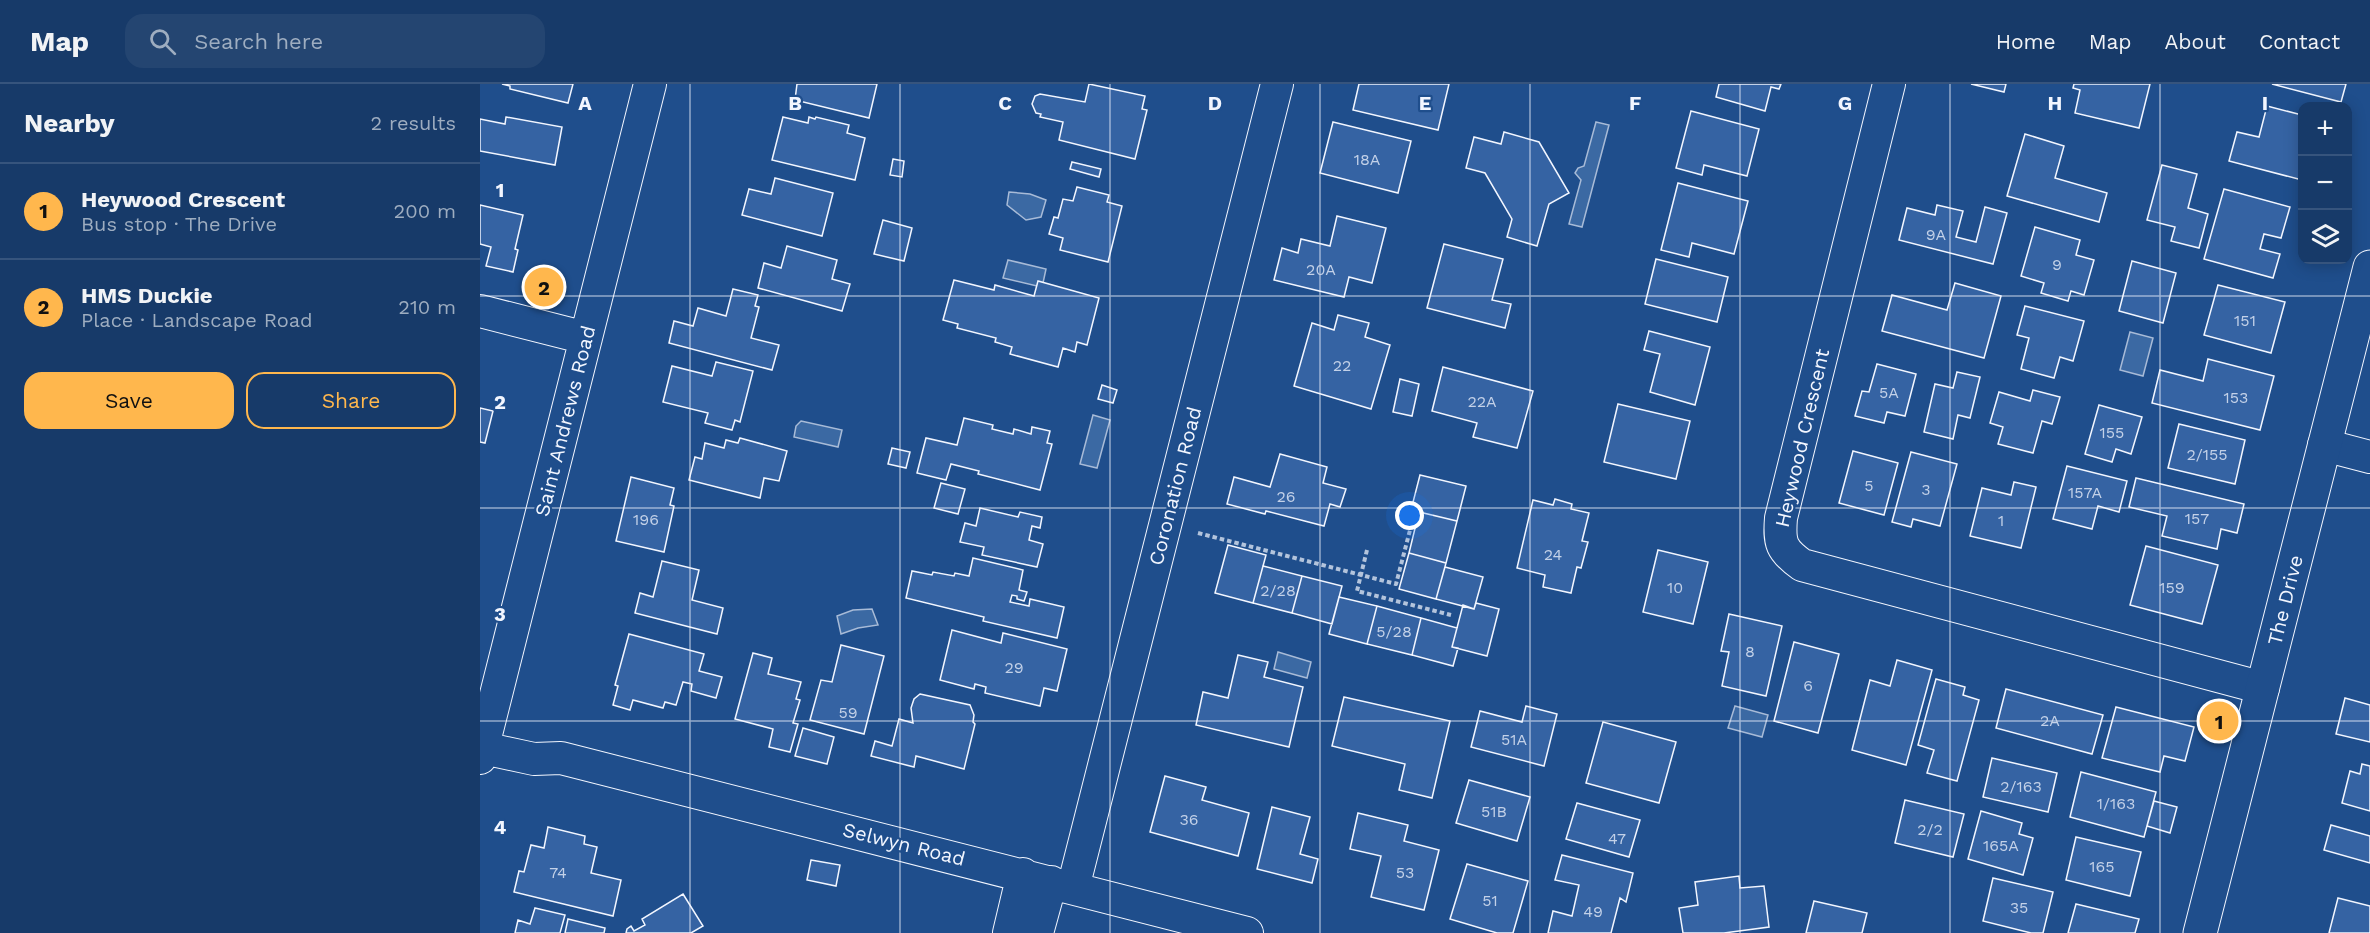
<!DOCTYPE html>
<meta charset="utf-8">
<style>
body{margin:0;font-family:"Work Sans",sans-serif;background:#244571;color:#f1f3f6}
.controls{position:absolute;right:18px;top:18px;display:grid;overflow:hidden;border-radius:12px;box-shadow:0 3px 15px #0003}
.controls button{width:54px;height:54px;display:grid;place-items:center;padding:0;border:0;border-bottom:2px solid #36547d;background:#173a69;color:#f1f3f6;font:30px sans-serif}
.you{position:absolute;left:930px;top:432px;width:21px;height:21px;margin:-15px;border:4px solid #fff;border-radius:50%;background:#1a73e8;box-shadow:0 0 0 9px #1a73e833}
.badge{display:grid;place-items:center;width:39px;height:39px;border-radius:50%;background:#ffb74d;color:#111;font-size:20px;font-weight:700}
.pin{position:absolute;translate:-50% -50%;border:3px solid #fff;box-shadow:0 2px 6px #0006}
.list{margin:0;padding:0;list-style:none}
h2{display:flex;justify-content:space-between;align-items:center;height:78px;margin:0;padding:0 24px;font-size:26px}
h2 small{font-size:20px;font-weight:400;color:#9eadc0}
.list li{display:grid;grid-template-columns:39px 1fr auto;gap:18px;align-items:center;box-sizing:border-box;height:96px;padding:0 24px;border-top:2px solid #36547d}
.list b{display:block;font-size:22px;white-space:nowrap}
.list p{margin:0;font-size:20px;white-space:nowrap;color:#9eadc0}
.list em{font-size:20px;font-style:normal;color:#9eadc0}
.actions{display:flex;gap:12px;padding:18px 24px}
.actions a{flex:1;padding:14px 0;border:2px solid #ffb74d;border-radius:18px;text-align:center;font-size:21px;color:#ffb74d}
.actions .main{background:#ffb74d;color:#111}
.icon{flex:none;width:33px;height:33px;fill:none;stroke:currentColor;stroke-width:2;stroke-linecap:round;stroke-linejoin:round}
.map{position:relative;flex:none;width:1890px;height:849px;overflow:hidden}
header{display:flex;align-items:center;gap:36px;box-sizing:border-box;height:84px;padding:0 30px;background:#173a69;border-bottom:2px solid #36547d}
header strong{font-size:28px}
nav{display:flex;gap:33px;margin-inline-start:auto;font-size:21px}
.search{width:420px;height:54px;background:#244571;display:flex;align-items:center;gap:15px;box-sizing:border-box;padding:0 21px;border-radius:18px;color:#9eadc0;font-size:22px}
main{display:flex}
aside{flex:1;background:#173a69}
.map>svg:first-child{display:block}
.water{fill:#3b69a3;stroke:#a8bbd7;stroke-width:1.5}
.building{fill:#3563a3;stroke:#f2f6ff;stroke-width:1.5}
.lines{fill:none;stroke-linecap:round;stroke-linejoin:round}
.minor-casing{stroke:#f2f6ff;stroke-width:34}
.major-casing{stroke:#f2f6ff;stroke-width:35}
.path{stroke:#b3c4dc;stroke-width:4;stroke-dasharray:4.5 3;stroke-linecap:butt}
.minor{stroke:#1f4e8c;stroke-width:32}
.major{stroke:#1f4e8c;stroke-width:33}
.grid{fill:none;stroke:#f2f6ff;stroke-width:1.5;stroke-opacity:0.55}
.labels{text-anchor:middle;stroke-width:4.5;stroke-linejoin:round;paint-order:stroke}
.number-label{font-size:16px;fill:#c3d1e8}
.street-label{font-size:20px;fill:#f2f6ff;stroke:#1f4e8c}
.grid-label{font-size:20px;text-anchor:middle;font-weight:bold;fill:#f2f6ff;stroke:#1f4e8c;stroke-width:4.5;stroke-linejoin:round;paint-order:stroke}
</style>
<header>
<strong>Map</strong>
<div class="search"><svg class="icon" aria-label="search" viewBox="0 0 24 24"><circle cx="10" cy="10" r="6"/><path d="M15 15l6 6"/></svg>Search here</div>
<nav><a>Home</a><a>Map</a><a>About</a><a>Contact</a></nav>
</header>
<main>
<aside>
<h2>Nearby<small>2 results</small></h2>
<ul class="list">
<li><span class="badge">1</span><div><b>Heywood Crescent</b><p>Bus stop · The Drive</p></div><em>200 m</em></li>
<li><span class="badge">2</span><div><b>HMS Duckie</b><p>Place · Landscape Road</p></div><em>210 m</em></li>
</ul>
<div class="actions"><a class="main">Save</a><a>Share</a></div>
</aside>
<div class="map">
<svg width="1890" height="849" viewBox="0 0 1890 849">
<rect width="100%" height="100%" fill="#1f4e8c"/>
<path class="water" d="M1116,38L1129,41L1102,143L1089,140L1101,96L1095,89L1098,84L1104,82Z
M529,108L550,110L566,116L561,133L546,136L527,121Z
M528,176L566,185L563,199L557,202L523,194Z
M1650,248L1673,254L1663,292L1640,286Z
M613,331L630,336L617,384L600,380Z
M321,337L362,346L358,363L314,353L316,342Z
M392,525L398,541L378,544L361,550L357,532L373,526Z
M798,568L831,578L827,594L794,585Z
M1255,622L1288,631L1282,653L1248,644Z"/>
<path class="building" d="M22,0H93L88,19L30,5V2Z
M317,0H397L389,34L315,16Z
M609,0L665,12L662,25L667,26L655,75L579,56L583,38L560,33L561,30L556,29L552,20L555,12L560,10L605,18Z
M879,0H969L958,46L873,26Z
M1239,0H1301L1299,5L1291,3L1285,27L1236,13Z
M1491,0H1526L1524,8Z
M1594,0H1670L1659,44L1595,29L1600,6L1593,4Z
M1792,0H1866L1861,18Z
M1787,22L1822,31V96L1749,77L1757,48L1779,53Z
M1211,27L1279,45L1267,92L1224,81L1222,91L1196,84Z
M26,33L82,43L75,81L0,67V35L25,40Z
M303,33L328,39L329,33L335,35L336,33L369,41L367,49L385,54L375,96L292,76Z
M853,38L931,57L918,109L840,89Z
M1024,48L1059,58L1089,109L1069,120L1057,162L1027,153L1032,135L1005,89L986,84L994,53L1021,60Z
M1545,50L1584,62L1575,94L1627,109L1619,138L1527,112Z
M413,75L424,77L422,93L410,91Z
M592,78L621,85L619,93L590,85Z
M1682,81L1717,90L1708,124L1728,130L1719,164L1691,157L1695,143L1667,136Z
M295,94L353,109L342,152L262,131L269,105L291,110Z
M1198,99L1268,117L1254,170L1212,159L1209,173L1181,166Z
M597,103L629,111L627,118L642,122L628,178L580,166L583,154L569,150L574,133L578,134L583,115L593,117Z
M1744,105L1810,123L1801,154L1784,150L1780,165L1800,170L1793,194L1724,175Z
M0,121L43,131L35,165L38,166L33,188L6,182L11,163L0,160Z
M1457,121L1483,127L1476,153L1496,158L1505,123L1527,129L1513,180L1419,156L1427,124L1455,131Z
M857,132L906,144L892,199L869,193L864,213L794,196L802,164L818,169L821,155L850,162Z
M403,136L432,144L424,177L394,170Z
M1555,143L1600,156L1596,171L1614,176L1604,211L1591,207L1588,217L1561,209L1564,199L1541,192Z
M964,160L1023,175L1012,216L1031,220L1025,244L947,224Z
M307,162L357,176L352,195L370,200L362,227L278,204L284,179L301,184Z
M1176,175L1248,193L1237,238L1165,220Z
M1652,177L1696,189L1683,239L1639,227Z
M474,196L514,206L515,201L554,212L558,197L619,214L607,261L597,258L595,268L583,264L578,283L530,270L532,263L515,258L516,254L477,244L478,240L463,236Z
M1475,199L1521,212L1504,274L1402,247L1412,211L1467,226Z
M1738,201L1805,218L1791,269L1724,251Z
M253,205L278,211L275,222L279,223L271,254L299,261L292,286L189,259L194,237L213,242L218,224L246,232Z
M1545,222L1604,237L1593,277L1580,273L1574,294L1541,285L1549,254L1537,251Z
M858,231L889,239L885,253L910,261L891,325L814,302L832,239L854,246Z
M1169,247L1230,263L1215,321L1170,308L1180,270L1164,266Z
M1728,275L1794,292L1780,346L1672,319L1680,286L1723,297Z
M236,278L273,287L260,338L255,336L252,346L225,339L228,329L183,318L192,282L232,292Z
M1397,280L1436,290L1425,332L1407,328L1404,339L1375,332L1382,307L1389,308Z
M963,283L1053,307L1037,364L993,353L997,339L952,327Z
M1477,288L1500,293L1490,334L1478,331L1473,355L1444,348L1455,300L1473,304Z
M920,295L939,300L932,332L913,328Z
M622,301L637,306L633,319L618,315Z
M1553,306L1580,313L1572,340L1562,337L1553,369L1518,360L1523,343L1510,339L1519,308L1550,317Z
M1138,320L1210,337L1196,395L1124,378Z
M1619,321L1662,333L1651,370L1636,365L1632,378L1605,370Z
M0,324L13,327L5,359L0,358Z
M484,334L513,341L512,345L533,350L534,345L551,350L552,343L570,347L567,359L572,360L560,406L498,390L499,387L471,380L466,396L437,389L446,354L477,361Z
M1699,340L1765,356L1755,400L1688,384Z
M260,354L307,367L299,397L284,394L280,414L209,396L215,373L222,375L225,359L244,364L246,356L258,359Z
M412,364L430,368L426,384L408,380Z
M1373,367L1418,379L1404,431L1359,419Z
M1431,368L1477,380L1460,442L1433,435L1431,443L1412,438Z
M800,370L847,383L843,399L866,405L860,423L850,420L844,442L786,427L785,430L747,420L754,393L790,403Z
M1587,382L1647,397L1639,428L1618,422L1612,445L1573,435Z
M940,391L986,402L977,437L931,426Z
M151,393L194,404L190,421L194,422L184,468L136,457Z
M1656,394L1764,420L1757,449L1741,445L1737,465L1682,452L1687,432L1649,423Z
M1534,398L1556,403L1541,464L1490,452L1502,404L1531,411Z
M461,399L485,405L478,430L454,424Z
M1075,415L1092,420L1091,425L1109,429L1102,457L1108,458L1101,484L1097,483L1091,509L1063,503L1065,491L1037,484L1053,416L1073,421Z
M500,424L538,433L540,428L562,433L560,444L552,442L549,456L563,460L557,483L502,471L504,463L480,458L485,439L496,442Z
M939,428L977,437L966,479L929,469Z
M748,461L786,471L773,519L735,509Z
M1666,462L1738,481L1722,540L1650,521Z
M1178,466L1228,478L1213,540L1163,528Z
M929,469L966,479L956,515L919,505Z
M493,474L543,486L539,506L547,508L544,517L537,515V512L532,511L530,518L549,522L550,515L584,523L577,554L503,537L504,533L426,514L432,487L452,491L453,488L474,492L475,489L489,492Z
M182,477L219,486L212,516L243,524L237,550L155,529L160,509L173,513Z
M783,482L822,492L812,529L773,519Z
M965,483L1003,493L994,525L956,515Z
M822,492L862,502L852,540L812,529Z
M859,513L897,522L887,560L849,550Z
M996,519L1019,525L1007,572L972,563L983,521L994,525Z
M897,522L941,534L932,571L887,560Z
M1249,530L1302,542L1286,612L1242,602L1249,568L1241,567Z
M941,534L977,544L972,563L978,564L973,582L932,571Z
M472,546L521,559L523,549L587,565L577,607L564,604L560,622L505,609L506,603L495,600L494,605L460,596Z
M149,550L224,570L219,587L242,593L236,614L211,607L212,600L203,598L196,621L185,618L183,624L153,616L150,626L133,621L138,602L135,601Z
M1314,558L1359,570L1338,649L1294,637Z
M361,561L404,572L384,650L330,636L341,596L352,598Z
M273,569L292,574L288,590L321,598L316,615L320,616L313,639L318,640L310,668L289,663L293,645L255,635Z
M758,571L788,578L784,593L823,603L809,663L716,641L723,608L748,614Z
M1417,576L1452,586L1426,681L1372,666L1390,596L1410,602Z
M1456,595L1485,603L1483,611L1499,616L1477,697L1447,689L1454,666L1438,661Z
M1526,605L1623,631L1612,670L1516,644Z
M440,610L490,621L494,631L493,638L495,640L484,685L436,672L434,683L391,672L395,657L412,662L419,635L433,639L431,624L434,615Z
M864,613L970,637L952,714L919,706L925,680L852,662Z
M1865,614L1890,621V658L1856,650Z
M1046,622L1077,630L1064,682L991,663L1000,627L1042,638Z
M1636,623L1714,643L1705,677L1684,672L1680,688L1622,674Z
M1123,638L1196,658L1179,719L1106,699Z
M323,644L354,653L347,680L315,672Z
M1512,674L1577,689L1568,728L1503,713Z
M1882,680L1890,682V727L1862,719L1870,687L1880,690Z
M1601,688L1676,708L1664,753L1590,733Z
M685,692L726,703L722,716L769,729L758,772L670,748Z
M989,696L1050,713L1037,757L976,739Z
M1425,716L1484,730L1473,773L1415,759Z
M1674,717L1697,723L1690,749L1667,742Z
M1097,719L1160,736L1149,773L1086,755Z
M792,723L830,733L820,770L838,775L832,799L777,785Z
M1501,727L1542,739L1539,750L1553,754L1543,791L1488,775Z
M878,729L928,741L924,757L959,766L944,826L891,813L901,772L870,765Z
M1851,741L1890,752V779L1844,766Z
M68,743L105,752L104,760L117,763L111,789L141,796L133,832L34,808L39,787L44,788L51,761L64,764Z
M1596,753L1661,768L1650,812L1586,796Z
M1082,771L1153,789L1146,818L1140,814L1131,849H1068L1073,827L1092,832L1099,801L1075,796Z
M331,776L360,781L356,802L327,796Z
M987,780L1048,797L1033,849H1017L970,835Z
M1259,792L1260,804L1284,802L1289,843L1244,849H1203L1199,824L1218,821L1215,798Z
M1513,794L1573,808L1563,849H1551L1503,837Z
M203,810L223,842L211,849H146L147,845L151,842L154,847L165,841L162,835Z
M1858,814L1890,822V849H1849Z
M1334,817L1387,829L1382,849H1326Z
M1596,820L1659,835L1655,849H1588Z
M55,824L85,831L80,849H35L38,836L50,840Z
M88,835L125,844L124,849H85Z"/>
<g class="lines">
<defs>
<path id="minor" d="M1409,0L1301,434C1299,459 1301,466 1322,481L1783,604
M0,227L106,254
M1844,361L1890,373
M3,664L54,675L81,674L767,849
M0,674L170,0
M593,804L797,0
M529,849L543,790
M557,849L571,798"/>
<path id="major" d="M1720,849L1890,183"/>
</defs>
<use href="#minor" class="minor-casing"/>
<use href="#major" class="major-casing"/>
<path class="path" d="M53,207L76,206L74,217
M718,449L916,500L935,427
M887,466L877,507L971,531"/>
<use href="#minor" class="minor"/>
<use href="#major" class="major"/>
</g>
<path class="grid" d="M210,0V849M420,0V849M630,0V849M840,0V849M1050,0V849M1260,0V849M1470,0V849M1680,0V849M0,212H1890M0,424H1890M0,637H1890"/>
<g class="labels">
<g class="number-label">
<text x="887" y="81">18A</text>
<text x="1456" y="156">9A</text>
<text x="1577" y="186">9</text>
<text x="841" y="191">20A</text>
<text x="1765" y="242">151</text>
<text x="862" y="287">22</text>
<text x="1409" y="314">5A</text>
<text x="1756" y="319">153</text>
<text x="1002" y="323">22A</text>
<text x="1632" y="354">155</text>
<text x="1727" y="376">2/155</text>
<text x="1389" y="407">5</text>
<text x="1446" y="411">3</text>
<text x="1605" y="414">157A</text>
<text x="806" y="418">26</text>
<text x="1717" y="440">157</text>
<text x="166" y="441">196</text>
<text x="1521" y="442">1</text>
<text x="1073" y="476">24</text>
<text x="1195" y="509">10</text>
<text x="1692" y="509">159</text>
<text x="798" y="512">2/28</text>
<text x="914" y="553">5/28</text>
<text x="1270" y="573">8</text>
<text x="534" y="589">29</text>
<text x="1328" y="607">6</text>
<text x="368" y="634">59</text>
<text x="1570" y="642">2A</text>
<text x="1034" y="661">51A</text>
<text x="1541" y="708">2/163</text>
<text x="1636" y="725">1/163</text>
<text x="1014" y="733">51B</text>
<text x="709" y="741">36</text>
<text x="1450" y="751">2/2</text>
<text x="1137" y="760">47</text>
<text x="1521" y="767">165A</text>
<text x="1622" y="788">165</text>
<text x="78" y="794">74</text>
<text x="925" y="794">53</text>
<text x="1010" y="822">51</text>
<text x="1539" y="829">35</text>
<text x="1113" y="833">49</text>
</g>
<g class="street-label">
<text transform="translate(85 337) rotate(-76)" y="7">Saint Andrews Road</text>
<text transform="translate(1322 354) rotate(-77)" y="7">Heywood Crescent</text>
<text transform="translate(695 402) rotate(-76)" y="7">Coronation Road</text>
<text transform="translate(1805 516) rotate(-76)" y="7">The Drive</text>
<text transform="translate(424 760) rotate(14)" y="7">Selwyn Road</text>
</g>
</g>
<g class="grid-label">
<text x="105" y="26">A</text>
<text x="315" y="26">B</text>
<text x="525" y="26">C</text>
<text x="735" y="26">D</text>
<text x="945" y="26">E</text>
<text x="1155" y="26">F</text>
<text x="1365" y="26">G</text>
<text x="1575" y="26">H</text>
<text x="1785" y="26">I</text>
<text x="20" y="113">1</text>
<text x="20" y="325">2</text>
<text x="20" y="537">3</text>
<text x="20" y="750">4</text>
</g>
</svg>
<div class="controls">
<button>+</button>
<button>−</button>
<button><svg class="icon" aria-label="layers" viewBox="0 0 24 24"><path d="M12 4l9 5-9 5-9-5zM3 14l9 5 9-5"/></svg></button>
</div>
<div class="you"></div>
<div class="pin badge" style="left:1739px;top:637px">1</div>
<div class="pin badge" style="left:64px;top:203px">2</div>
</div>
</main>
